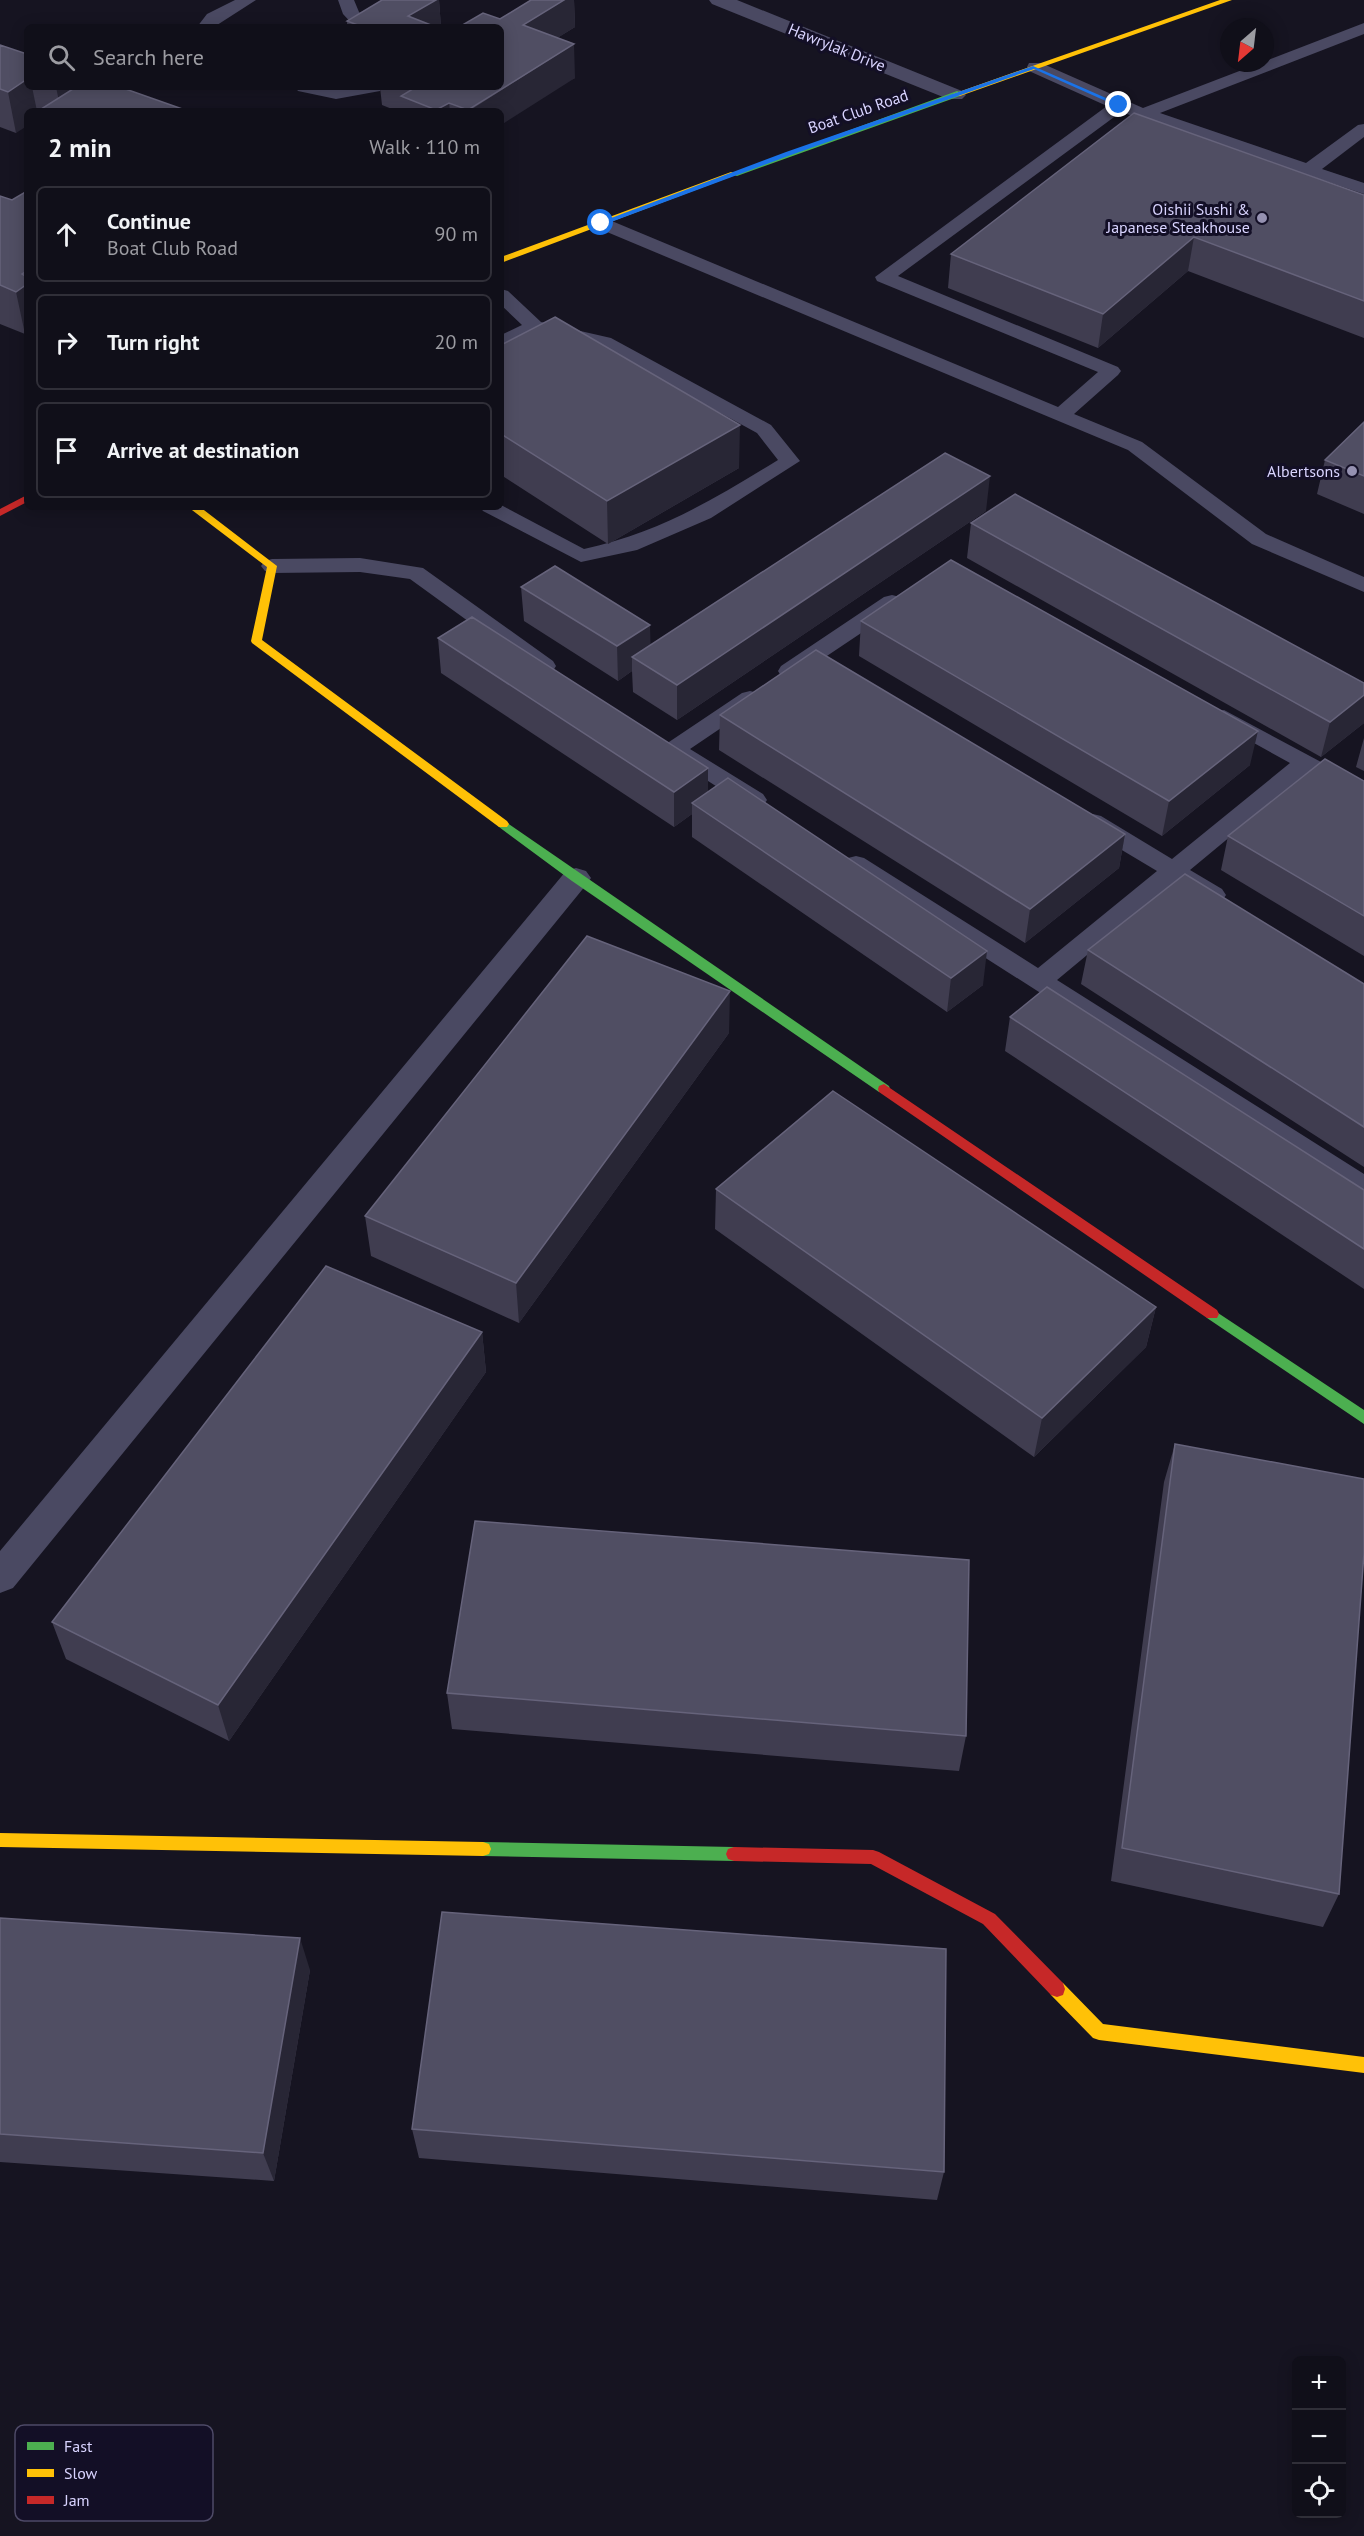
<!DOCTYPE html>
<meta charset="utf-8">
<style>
body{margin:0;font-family:"PT Sans",sans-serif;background:#191822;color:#f1f3f6}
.controls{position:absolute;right:18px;bottom:18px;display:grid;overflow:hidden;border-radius:9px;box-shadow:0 3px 15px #0003}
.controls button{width:54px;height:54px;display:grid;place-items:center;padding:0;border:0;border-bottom:2px solid #302f38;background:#100f19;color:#f1f3f6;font:30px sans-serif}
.compass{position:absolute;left:1220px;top:18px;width:54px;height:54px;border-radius:50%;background:#100f19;box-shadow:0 3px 15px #0003;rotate:208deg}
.stop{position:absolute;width:18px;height:18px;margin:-14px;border:4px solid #1a73e8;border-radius:50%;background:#fff}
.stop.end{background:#1a73e8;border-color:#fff;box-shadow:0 2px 6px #0008}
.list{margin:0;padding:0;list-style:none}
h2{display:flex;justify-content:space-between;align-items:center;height:78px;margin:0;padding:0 24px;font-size:26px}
h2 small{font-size:20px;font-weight:400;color:#9c9ca2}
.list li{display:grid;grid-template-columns:39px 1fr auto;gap:18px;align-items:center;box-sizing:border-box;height:96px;margin:0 12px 12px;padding:0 12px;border:2px solid #302f38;border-radius:9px}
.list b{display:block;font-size:22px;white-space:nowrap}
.list p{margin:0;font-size:20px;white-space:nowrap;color:#9c9ca2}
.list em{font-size:20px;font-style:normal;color:#9c9ca2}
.icon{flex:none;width:33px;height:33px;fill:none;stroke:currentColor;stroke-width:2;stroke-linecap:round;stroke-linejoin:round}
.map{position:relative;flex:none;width:1364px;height:2536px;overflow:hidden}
.search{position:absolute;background:#100f19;box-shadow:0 3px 15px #0003;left:24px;top:24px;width:480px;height:66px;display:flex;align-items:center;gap:15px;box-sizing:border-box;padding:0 21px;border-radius:9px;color:#9c9ca2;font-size:22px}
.panel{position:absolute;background:#100f19;box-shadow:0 3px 15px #0003;left:24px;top:108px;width:480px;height:402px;border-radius:9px}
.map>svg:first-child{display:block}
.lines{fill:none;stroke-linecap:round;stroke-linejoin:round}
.lane{fill:#4a4962;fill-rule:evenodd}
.street{fill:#4a4962;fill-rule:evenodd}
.fast{fill:#4caf50;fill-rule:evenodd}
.slow{fill:#ffc107;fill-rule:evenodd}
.jam{fill:#c62828;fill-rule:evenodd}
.wall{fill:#403d50}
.shaded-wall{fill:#282635}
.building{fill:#504e63;stroke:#66637b;stroke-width:1.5}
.route{fill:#1a73e8}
.poi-dot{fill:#9591b1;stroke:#130f26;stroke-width:2}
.labels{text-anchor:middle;stroke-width:6;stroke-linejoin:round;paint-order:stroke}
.far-street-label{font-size:16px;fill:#d9d4ff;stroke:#130f26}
.far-poi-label{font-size:16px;fill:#d9d4ff;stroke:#130f26;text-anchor:end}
.key{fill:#130f26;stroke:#4e4a67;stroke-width:1.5}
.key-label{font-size:16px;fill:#d9d4ff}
</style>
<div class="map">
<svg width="1364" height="2536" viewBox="0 0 1364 2536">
<rect width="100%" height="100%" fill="#161421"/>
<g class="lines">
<path class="lane" d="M235,0H256L214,27H197L207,14Z
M338,0H354L359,12L373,27H355L343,14Z
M1364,23V34L1160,113L1306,163L1358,125L1364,124V137L1322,169L1364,183V194L1121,112L898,276L1118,367L1121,371L1118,375L1074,414L1142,442L1266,534L1364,577V592L1252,544L1128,450L595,227L592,223L595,219H607L1058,407L1098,372L877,281L875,277L1107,106L1029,71L1027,67L1029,63H1041L1143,108Z
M295,87H383L380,91L336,99L298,91Z
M501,289L508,291L541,322L611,338L771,425L800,461L711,518L637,550L581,562L483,511L480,507H501V505L584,549C661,532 712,500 778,460L757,433L598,346L536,332L501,349V335L522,325L501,305Z
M360,558L423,568L553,661L556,666L553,671H537L410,579L360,572L272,573L265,571L261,566L265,561L272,559Z
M892,595L900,597L903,602L900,607L797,676H781L778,671L781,666L884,597Z
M750,691L758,693L761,698L758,703L690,749L763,794L767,800L763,806L755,808L747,806L666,754L663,749L666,744L742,693Z
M1224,710L1364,785V803L1307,773L1190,870L1222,889L1226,895L1222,901C1205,906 1189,891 1175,882L1057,980L1364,1174V1197L1355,1194L848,870L844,864L848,858L856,856L864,858L1038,968L1157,871L1085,828L1081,822L1085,816L1093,814L1101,816L1172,859L1290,763L1216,722L1213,717L1216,712Z"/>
<path class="street" d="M709,0H737L962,91L966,95L962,99H948L712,4Z
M576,868L586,871L591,878L586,885L13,1588L0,1593V1551L566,871Z"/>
<path class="fast" d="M957,91L960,92V96L737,176L730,174Z
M503,820L889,1086L890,1089L889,1092H879L572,881L499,827L497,824L499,821Z
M1212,1309L1364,1410V1424L1207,1318L1205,1314L1207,1310Z
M483,1842L734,1847L740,1849L742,1854L740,1859L734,1861L483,1856L477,1854L475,1849L477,1844Z"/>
<path class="slow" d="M1220,0H1232L960,96L953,94Z
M731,172L738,174L501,263V257Z
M188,507H200L277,566L262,640L507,821L509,824L507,827H499L252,643L251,641L267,567Z
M0,1833L483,1842L489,1844L491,1849L489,1854L483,1856L0,1847Z
M1057,1981L1063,1983L1103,2024L1364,2057V2073L1099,2040L1093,2038L1051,1995L1049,1989L1051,1983Z"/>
<path class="jam" d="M27,495V502L0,516V509Z
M884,1084L1217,1310L1219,1314L1217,1318H1207L879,1092L878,1089L879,1086Z
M734,1847L873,1850L879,1852L995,1914L1063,1983L1065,1989L1063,1995L1057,1997L1051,1995L983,1924L871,1864L734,1861L728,1859L726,1854L728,1849Z"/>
</g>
<path class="wall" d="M382,0H439L441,27H347V21Z
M531,0H574L575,27L557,38L575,78L501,111H397L382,105L380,87H501L500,19Z
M0,45L27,87H120L188,111H27L16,133L0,127Z
M27,191V333L25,334L0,324V196L12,200Z
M1364,195V338L1188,271L1098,348L948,288L951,254Z
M501,345L739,468L608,544L501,475Z
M1364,422V514L1317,494L1325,460Z
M986,511L677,720L633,692L632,671L618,681L524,621L521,587L650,645Z
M971,523L1364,723L1321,757L967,558Z
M861,621L1250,765L1162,836L859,656Z
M438,638L708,792L983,985L947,1012L692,837V814L674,827L441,673Z
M720,715L1125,834L1119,868L1025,943L719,750Z
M1364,738V771L1356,767Z
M1364,781V956L1221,870L1228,836Z
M1088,950L1364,984V1167L1081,984Z
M1010,1017L1364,1190V1289L1005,1051Z
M729,1033L519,1323L371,1256L365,1216Z
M716,1189L1156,1307L1146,1347L1034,1457L715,1229Z
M482,1332L486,1372L229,1741L66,1659L52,1622Z
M1175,1444L1339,1894L1323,1927L1111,1881L1164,1482Z
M447,1693L966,1736L959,1771L452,1729Z
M0,1918L310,1970L274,2181L0,2162Z
M412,2129L944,2172L937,2200L419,2158Z"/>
<path class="shaded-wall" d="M436,0H439L441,27H409L408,16Z
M564,0H574L575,27L525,58L523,25Z
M574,44L575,78L501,125V111H469Z
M27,79V87H32L37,111H27V126L16,133L8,92Z
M56,87H82L61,111Z
M449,103L450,111H436V110Z
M1194,237L1188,271L1098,348L1103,314Z
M27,271V333L25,334L16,292L22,274Z
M740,425L739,468L608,544L607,501Z
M990,476L986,511L677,720V685Z
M650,625L651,660L632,657V671L618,681L617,646Z
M1364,695V723L1321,757L1330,722Z
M1258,731L1250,765L1162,836L1169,801Z
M708,768V803H692V814L674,827V792Z
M1125,834L1119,868L1025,943L1030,909Z
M987,951L983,985L947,1012L951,978Z
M730,991L729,1033L519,1323L516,1283Z
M1156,1307L1146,1347L1034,1457L1042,1418Z
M482,1332L486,1372L229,1741L218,1705Z
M300,1938L310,1970L274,2181L263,2153Z"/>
<path class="building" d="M382,0H436L408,16L436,27H363L347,21Z
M531,0H564L523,25L574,44L468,110L449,103L436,110L401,96L416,87H501V27H459L483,13L500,19Z
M0,45L27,54V79L8,92L0,89Z
M76,87H120L188,111H38Z
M1134,113L1364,195V301L1194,237L1103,314L951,254Z
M27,191V271L22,274L27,277V284L16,292L0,285V196L12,200Z
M555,317L740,425L607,501L501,434V345Z
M1364,422V476L1325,460Z
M945,453L990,476L677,685L632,657Z
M1015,494L1364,683V695L1330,722L971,523Z
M951,560L1258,731L1169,801L861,621Z
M555,566L650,625L617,646L521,587Z
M472,617L708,768L674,792L438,638Z
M816,650L1125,834L1030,909L720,715Z
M1325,759L1364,781V916L1228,836Z
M728,778L987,951L951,978L692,803Z
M1185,874L1364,984V1127L1088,950Z
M587,936L730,991L516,1283L365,1216Z
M1047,987L1364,1190V1249L1010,1017Z
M833,1091L1156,1307L1042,1418L716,1189Z
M326,1266L482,1332L218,1705L52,1622Z
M1175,1444L1364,1479V1553L1339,1894L1122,1848Z
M475,1521L969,1560L966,1736L447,1693Z
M442,1912L946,1949L944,2172L412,2129Z
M0,1918L300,1938L263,2153L0,2134Z"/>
<path class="route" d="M1033,66L1122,105L1117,106L1034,69L791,155L603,225L598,223L786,152Z"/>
<g class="poi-dot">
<circle cx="1262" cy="218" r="6"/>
<circle cx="1352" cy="471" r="6"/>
</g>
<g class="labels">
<g class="far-street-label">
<text transform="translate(837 47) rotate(22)" y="6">Hawrylak Drive</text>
<text transform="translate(858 111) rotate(-19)" y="6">Boat Club Road</text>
</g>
<g class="far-poi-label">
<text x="1250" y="215">Oishii Sushi &amp;<tspan x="1250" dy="18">Japanese Steakhouse</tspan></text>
<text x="1340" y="477">Albertsons</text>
</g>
</g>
<rect x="15" y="2425" width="198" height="96" rx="9" class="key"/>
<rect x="27" y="2442" width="27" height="8" fill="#4caf50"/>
<rect x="27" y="2469" width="27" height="8" fill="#ffc107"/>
<rect x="27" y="2496" width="27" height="8" fill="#c62828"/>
<g class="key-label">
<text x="64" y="2452">Fast</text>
<text x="64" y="2479">Slow</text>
<text x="64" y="2506">Jam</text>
</g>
</svg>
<div class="controls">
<button>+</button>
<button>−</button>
<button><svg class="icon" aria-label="locate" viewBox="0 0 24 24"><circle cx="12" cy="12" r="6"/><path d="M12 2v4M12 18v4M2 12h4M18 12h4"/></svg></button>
</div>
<svg class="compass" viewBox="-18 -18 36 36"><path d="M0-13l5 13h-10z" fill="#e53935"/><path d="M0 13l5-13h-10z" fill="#9c9ca2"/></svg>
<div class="stop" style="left:601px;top:223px"></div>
<div class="stop end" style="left:1119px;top:105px"></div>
<div class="search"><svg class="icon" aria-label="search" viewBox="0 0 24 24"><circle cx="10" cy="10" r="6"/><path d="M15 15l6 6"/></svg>Search here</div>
<section class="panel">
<h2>2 min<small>Walk · 110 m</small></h2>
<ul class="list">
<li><svg class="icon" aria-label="ahead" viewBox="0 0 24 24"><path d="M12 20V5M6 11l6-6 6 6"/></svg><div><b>Continue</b><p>Boat Club Road</p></div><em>90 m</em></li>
<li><svg class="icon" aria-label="right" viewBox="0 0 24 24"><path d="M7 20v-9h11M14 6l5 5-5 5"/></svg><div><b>Turn right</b></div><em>20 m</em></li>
<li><svg class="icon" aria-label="arrive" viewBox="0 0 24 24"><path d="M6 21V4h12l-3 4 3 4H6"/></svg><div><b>Arrive at destination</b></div></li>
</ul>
</section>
</div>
